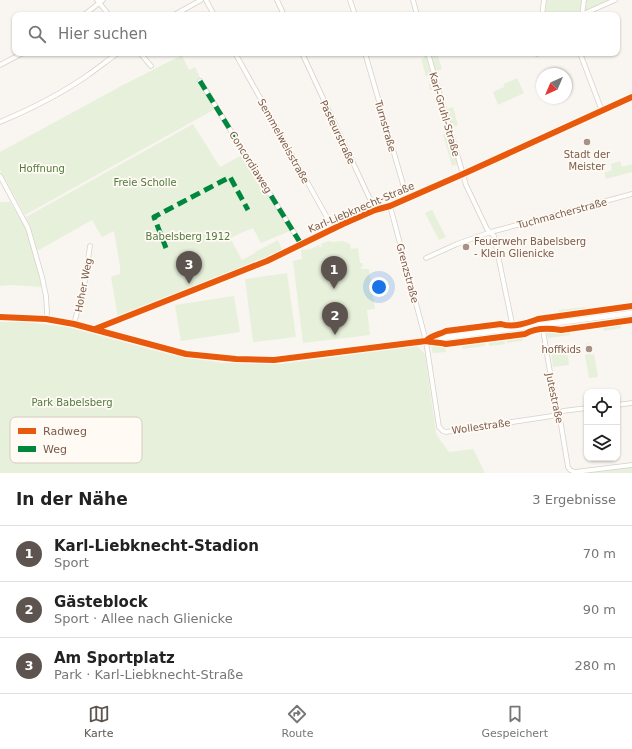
<!DOCTYPE html>
<html lang="de">
<meta charset="utf-8">
<style>
body{margin:0;font-family:"DejaVu Sans",sans-serif;background:#f6f6f6;color:#222}
.controls{position:absolute;right:12px;bottom:12px;display:grid;overflow:hidden;border-radius:8px;box-shadow:0 1px 3px #0004}
.controls button{width:36px;height:36px;display:grid;place-items:center;padding:0;border:0;border-bottom:1px solid #e0e0e0;background:#fff;color:#222;font:20px sans-serif}
.compass{position:absolute;left:536px;top:68px;width:36px;height:36px;border-radius:50%;background:#fff;box-shadow:0 1px 3px #0004;rotate:224deg}
.you{position:absolute;left:379px;top:287px;width:14px;height:14px;margin:-10px;border:3px solid #fff;border-radius:50%;background:#1a73e8;box-shadow:0 0 0 6px #1a73e833}
.badge{display:grid;place-items:center;width:26px;height:26px;border-radius:50%;background:#5d544f;color:#fff;font-size:13px;font-weight:700}
.pin{position:absolute;translate:-50% -33px;filter:drop-shadow(0 1px 2px #0008)}
.pin::after{content:'';position:absolute;top:21px;width:14px;height:12px;background:inherit;clip-path:polygon(0 0,100% 0,50% 100%)}
.list{margin:0;padding:0;list-style:none}
h2{display:flex;justify-content:space-between;align-items:center;height:52px;margin:0;padding:0 16px;font-size:17px}
h2 small{font-size:13px;font-weight:400;color:#767676}
.list li{display:grid;grid-template-columns:26px 1fr auto;gap:12px;align-items:center;box-sizing:border-box;height:56px;padding:0 16px;border-top:1px solid #e0e0e0}
.list b{display:block;font-size:15px;white-space:nowrap}
.list p{margin:0;font-size:13px;white-space:nowrap;color:#767676}
.list em{font-size:13px;font-style:normal;color:#767676}
.icon{flex:none;width:22px;height:22px;fill:none;stroke:currentColor;stroke-width:2;stroke-linecap:round;stroke-linejoin:round}
.map{position:relative;flex:none;width:632px;height:473px;overflow:hidden}
.search{position:absolute;background:#fff;box-shadow:0 1px 3px #0004;left:12px;right:12px;top:12px;height:44px;display:flex;align-items:center;gap:10px;box-sizing:border-box;padding:0 14px;border-radius:8px;color:#767676;font-size:15px}
.sheet{height:220px;background:#fff}
nav{display:flex;justify-content:space-around;align-items:center;box-sizing:border-box;height:56px;border-top:1px solid #e0e0e0;background:#fff;font-size:11px;color:#767676}
nav a{display:grid;justify-items:center;gap:2px}
nav .on{color:#5d544f}
.map>svg:first-child{display:block}
.green{fill:#e7f0db}
.lines{fill:none;stroke-linecap:round;stroke-linejoin:round}
.minor-casing{stroke:#d7d1cb;stroke-width:5.5}
.tertiary-casing{stroke:#d7d1cb;stroke-width:6}
.minor{stroke:#fefefd;stroke-width:4}
.tertiary{stroke:#fefefd;stroke-width:5}
.quiet{stroke:#00873e;stroke-width:5;stroke-dasharray:10 5;stroke-linecap:butt}
.cycleway-casing{stroke:#fffaf3;stroke-width:8}
.cycleway{stroke:#e8590c;stroke-width:6}
.poi-dot{fill:#a69286;stroke:#fffaf3;stroke-width:1.5}
.labels{text-anchor:middle;stroke-width:3.5;stroke-linejoin:round;paint-order:stroke}
.street-label{font-size:10px;fill:#7a5c4d;stroke:#fffaf3}
.poi-label{font-size:10px;fill:#7a5c4d;stroke:#fffaf3}
.park-label{font-size:10px;fill:#537a41;stroke:#fffaf3}
.key{fill:#fffaf3;stroke:#d7cbc1;stroke-width:1}
.key-label{font-size:11px;fill:#7a5c4d}
</style>
<div class="map">
<svg width="632" height="473" viewBox="0 0 632 473">
<rect width="100%" height="100%" fill="#f9f5f0"/>
<path class="green" d="M547,0H609L577,15H545Z
M433,53H437L442,69L436,71L431,54Z
M424,54H425L435,88L430,90L429,84L431,83L429,75L426,76L421,59L424,58Z
M182,55L189,70L195,67L201,80L198,81L215,109L25,215L0,170V152L123,85Z
M517,78L524,93L498,105L493,92L504,87V84Z
M453,107L458,125L452,127L447,109Z
M193,124L220,167L244,154L292,230L261,243L253,228L243,232L230,238L242,260L255,253V252L278,240L283,252L118,318L111,277L120,274V266L114,231L102,237L92,220L37,251L32,231L26,217Z
M448,131L458,164L452,166L443,135Z
M620,161L622,167L632,164V172L606,179L604,173L612,170L611,164Z
M0,202H10L25,226L38,270L42,287L12,285L0,286Z
M432,210L446,237L439,240L425,213Z
M329,241L332,242L343,241L350,244L351,249L358,248L360,263H362L363,267H361V269H369L375,309L367,310L370,335L303,343L293,261L302,259L301,250L311,249L319,245L320,247H322L321,244Z
M287,273L296,337L253,342L245,279Z
M234,296L240,332L181,341L175,305Z
M585,307L586,311L560,315L559,310Z
M0,322H24L67,327L168,354L222,363L281,364L417,346L425,354L436,433L438,437L449,452L473,449L485,473H0Z
M621,322V328L604,331L603,325Z
M569,329L570,335L548,338L547,333L549,330L556,331Z
M524,335L522,341L507,343L506,337Z
M504,337L505,344L489,346L488,339Z
M485,340V346L463,349L462,343Z
M439,343L444,345L446,352L433,353L431,346L439,344Z
M589,343L591,355L594,354L598,377L589,378L585,355L588,354L586,344Z
M567,350L569,365L553,367L551,352Z
M632,467V473H587Z"/>
<g class="lines">
<defs>
<path id="minor" d="M97,0L109,15
M206,0L214,15
M277,0L284,15
M350,0L355,15
M413,0L417,15
M84,15L103,0
M174,15L201,0
M542,15L544,0
M581,15L615,0
M582,15L584,0
M140,53L151,66
M235,53L333,228
M302,53L375,210
M365,53L407,198
M428,53L466,185L487,229L494,236L513,328
M580,53L602,111
M537,54V53
M0,65L23,53
M200,81L301,244
M0,122C31,109 61,94 88,75C98,68 108,60 118,53
M0,176L28,228L42,277L46,296L47,312L46,319
M390,206L426,341L439,427L443,431L446,432L552,416L563,411L587,408
M426,258L457,244L491,232L632,194
M74,324L84,286L90,246
M542,324L556,408L560,419L568,467L570,470L575,472L632,465
M95,329L267,261L343,224L375,210L390,206L463,174L632,97
M617,405L632,403"/>
<path id="tertiary" d="M0,317L46,319L74,324L186,354L236,359L274,360L632,313"/>
</defs>
<use href="#minor" class="minor-casing"/>
<use href="#tertiary" class="tertiary-casing"/>
<use href="#minor" class="minor"/>
<use href="#tertiary" class="tertiary"/>
<path class="quiet" d="M200,81L301,244
M166,248L154,217L230,177L248,210"/>
<defs>
<path id="cycleway" d="M0,317L46,319L74,324L186,354L236,359L274,360L426,341
M95,329L267,261L343,224L375,210L390,206L463,174L632,97
M426,341C431,335 439,335 446,331L501,324C513,328 527,323 538,319L632,306
M426,341C432,343 439,342 446,344L525,334C536,327 549,328 561,330L632,320"/>
</defs>
<use href="#cycleway" class="cycleway-casing"/>
<use href="#cycleway" class="cycleway"/>
</g>
<g class="poi-dot">
<circle cx="587" cy="142" r="4"/>
<circle cx="466" cy="247" r="4"/>
<circle cx="589" cy="349" r="4"/>
</g>
<g class="labels">
<g class="street-label">
<text transform="translate(445 114) rotate(74)" y="4">Karl-Gruhl-Straße</text>
<text transform="translate(386 126) rotate(74)" y="4">Turnstraße</text>
<text transform="translate(338 132) rotate(65)" y="4">Pasteurstraße</text>
<text transform="translate(284 141) rotate(61)" y="4">Semmelweisstraße</text>
<text transform="translate(251 162) rotate(58)" y="4">Concordiaweg</text>
<text transform="translate(361 207) rotate(-23)" y="4">Karl-Liebknecht-Straße</text>
<text transform="translate(562 213) rotate(-15)" y="4">Tuchmacherstraße</text>
<text transform="translate(408 273) rotate(75)" y="4">Grenzstraße</text>
<text transform="translate(83 285) rotate(-79)" y="4">Hoher Weg</text>
<text transform="translate(555 398) rotate(78)" y="4">Jutestraße</text>
<text transform="translate(481 426) rotate(-8)" y="4">Wollestraße</text>
</g>
<g class="poi-label">
<text x="587" y="158">Stadt der<tspan x="587" dy="12">Meister</tspan></text>
<text x="474" y="245" text-anchor="start">Feuerwehr Babelsberg<tspan x="474" dy="12">- Klein Glienicke</tspan></text>
<text x="581" y="353" text-anchor="end">hoffkids</text>
</g>
<g class="park-label">
<text x="42" y="172">Hoffnung</text>
<text x="145" y="186">Freie Scholle</text>
<text x="188" y="240">Babelsberg 1912</text>
<text x="72" y="406">Park Babelsberg</text>
</g>
</g>
<rect x="10" y="417" width="132" height="46" rx="6" class="key"/>
<rect x="18" y="428" width="18" height="6" fill="#e8590c"/>
<rect x="18" y="446" width="18" height="6" fill="#00873e"/>
<g class="key-label">
<text x="43" y="435">Radweg</text>
<text x="43" y="453">Weg</text>
</g>
</svg>
<div class="controls">
<button><svg class="icon" aria-label="locate" viewBox="0 0 24 24"><circle cx="12" cy="12" r="6"/><path d="M12 2v4M12 18v4M2 12h4M18 12h4"/></svg></button>
<button><svg class="icon" aria-label="layers" viewBox="0 0 24 24"><path d="M12 4l9 5-9 5-9-5zM3 14l9 5 9-5"/></svg></button>
</div>
<svg class="compass" viewBox="-18 -18 36 36"><path d="M0-13l5 13h-10z" fill="#e53935"/><path d="M0 13l5-13h-10z" fill="#767676"/></svg>
<div class="you"></div>
<div class="pin badge" style="left:334px;top:289px">1</div>
<div class="pin badge" style="left:335px;top:335px">2</div>
<div class="pin badge" style="left:189px;top:284px">3</div>
<div class="search"><svg class="icon" aria-label="search" viewBox="0 0 24 24"><circle cx="10" cy="10" r="6"/><path d="M15 15l6 6"/></svg>Hier suchen</div>
</div>
<section class="sheet">
<h2>In der Nähe<small>3 Ergebnisse</small></h2>
<ul class="list">
<li><span class="badge">1</span><div><b>Karl-Liebknecht-Stadion</b><p>Sport</p></div><em>70 m</em></li>
<li><span class="badge">2</span><div><b>Gästeblock</b><p>Sport · Allee nach Glienicke</p></div><em>90 m</em></li>
<li><span class="badge">3</span><div><b>Am Sportplatz</b><p>Park · Karl-Liebknecht-Straße</p></div><em>280 m</em></li>
</ul>
</section>
<nav>
<a class="on"><svg class="icon" aria-label="map" viewBox="0 0 24 24"><path d="M3 6l6-2 6 2 6-2v14l-6 2-6-2-6 2zM9 4v14M15 6v14"/></svg>Karte</a>
<a><svg class="icon" aria-label="directions" viewBox="0 0 24 24"><path d="M12 3l9 9-9 9-9-9zM9 14v-3h6M13 9l2 2-2 2"/></svg>Route</a>
<a><svg class="icon" aria-label="saved" viewBox="0 0 24 24"><path d="M7 4h10v16l-5-4-5 4z"/></svg>Gespeichert</a>
</nav>
